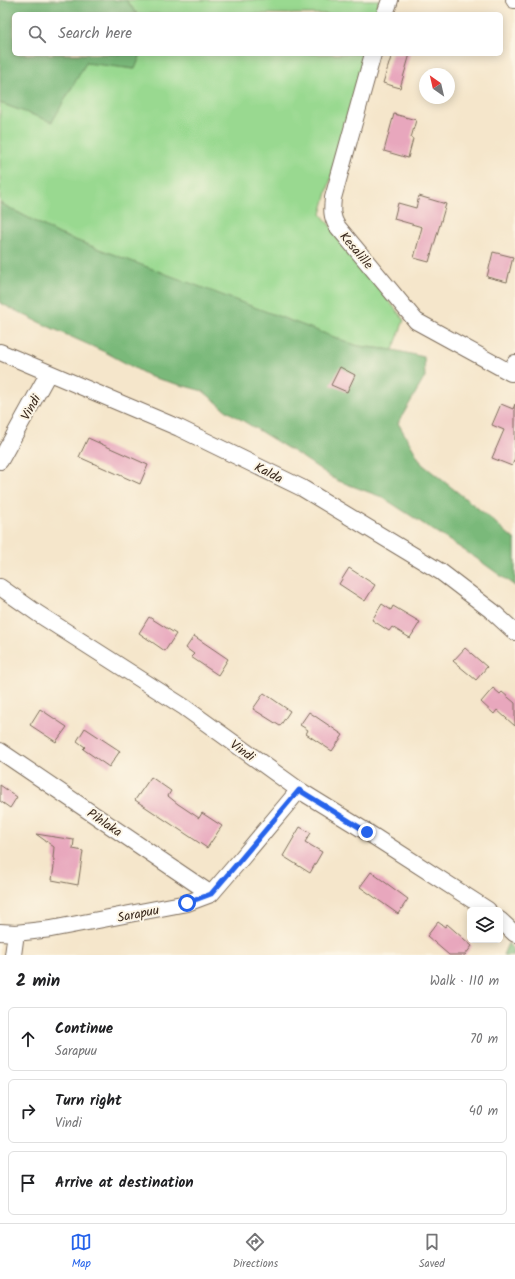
<!DOCTYPE html>
<meta charset="utf-8">
<style>
body{margin:0;font-family:Kalam,sans-serif;background:#f6f6f6;color:#202124}
.controls{position:absolute;right:12px;bottom:12px;display:grid;overflow:hidden;border-radius:6px;box-shadow:0 2px 10px #0003}
.controls button{width:36px;height:36px;display:grid;place-items:center;padding:0;border:0;border-bottom:1px solid #e0e0e0;background:#fff;color:#202124;font:20px sans-serif}
.compass{position:absolute;left:419px;top:68px;width:36px;height:36px;border-radius:50%;background:#fff;box-shadow:0 2px 10px #0003;rotate:326deg}
.stop{position:absolute;width:12px;height:12px;margin:-9px;border:3px solid #2563eb;border-radius:50%;background:#fff}
.stop.end{background:#2563eb;border-color:#fff;box-shadow:0 1px 4px #0008}
.list{margin:0;padding:0;list-style:none}
h2{display:flex;justify-content:space-between;align-items:center;height:52px;margin:0;padding:0 16px;font-size:17px}
h2 small{font-size:13px;font-weight:400;color:#757577}
.list li{display:grid;grid-template-columns:26px 1fr auto;gap:12px;align-items:center;box-sizing:border-box;height:64px;margin:0 8px 8px;padding:0 8px;border:1px solid #e0e0e0;border-radius:6px}
.list b{display:block;font-size:15px;white-space:nowrap}
.list p{margin:0;font-size:13px;white-space:nowrap;color:#757577}
.list em{font-size:13px;font-style:normal;color:#757577}
.icon{flex:none;width:22px;height:22px;fill:none;stroke:currentColor;stroke-width:2;stroke-linecap:round;stroke-linejoin:round}
.map{position:relative;flex:none;width:515px;height:955px;overflow:hidden}
.search{position:absolute;background:#fff;box-shadow:0 2px 10px #0003;left:12px;right:12px;top:12px;height:44px;display:flex;align-items:center;gap:10px;box-sizing:border-box;padding:0 14px;border-radius:6px;color:#757577;font-size:15px}
.sheet{height:268px;background:#fff}
nav{display:flex;justify-content:space-around;align-items:center;box-sizing:border-box;height:56px;border-top:1px solid #e0e0e0;background:#fff;font-size:11px;color:#757577}
nav a{display:grid;justify-items:center;gap:2px}
nav .on{color:#2563eb}
.map>svg:first-child{display:block}
.green{fill:#99d990;stroke:#6a8257}
.forest{fill:#7ab97a;stroke:#5a724c}
.building{fill:#e8a7bd}
.lines{fill:none;stroke-linecap:round;stroke-linejoin:round}
.street-casing{stroke:#7c6c5b;stroke-width:18}
.street{stroke:#fff;stroke-width:16}
.route{stroke:#2563eb;stroke-width:5}
.labels{text-anchor:middle;stroke-width:4;stroke-linejoin:round;paint-order:stroke}
.street-label{font-size:13px;fill:#3b2a1e;stroke:#fcf5e5}
</style>
<div class="map">
<svg width="515" height="955" viewBox="0 0 515 955">
<rect width="100%" height="100%" fill="#fcf5e5"/>
<filter id="ink" filterUnits="userSpaceOnUse"><feTurbulence type="fractalNoise" baseFrequency=".025" numOctaves="2"/><feDisplacementMap in="SourceGraphic" scale="8" xChannelSelector="R" yChannelSelector="G"/><feConvolveMatrix kernelMatrix="1 2 1 2 8 2 1 2 1" color-interpolation-filters="sRGB"/></filter>
<filter id="wash" filterUnits="userSpaceOnUse"><feTurbulence type="fractalNoise" baseFrequency=".012" numOctaves="4" result="noise"/><feDisplacementMap in="SourceGraphic" scale="16" xChannelSelector="R" yChannelSelector="G"/><feGaussianBlur stdDeviation="0.9" result="paint"/><feColorMatrix in="noise" values="0 0 0 0 0 0 0 0 0 0 0 0 0 0 0 0 0 1.4 0 .05"/><feComposite in="paint" operator="in"/></filter>
<g filter="url(#wash)">
<rect width="100%" height="100%" fill="#f5e6cb"/>
<path class="green" d="M126,0H379L376,14H137Z
M141,54H365L321,214L404,320L393,350L358,346L209,291L59,234L0,203V103L52,121L86,62L134,69Z"/>
<path class="forest" d="M0,0H126L137,14H14V54H141L135,69L86,63L52,122L0,103Z
M0,203L59,234L358,346L393,350L424,357L425,377L398,423L422,464L490,518L515,540V586L476,558L382,497L336,480L302,457L227,411L203,391L151,377L107,353L45,325L0,303Z
M508,943L515,952V955H503Z"/>
<g id="blocks">
<path class="building" d="M392,54H410L400,88L383,83Z
M394,114L416,120L411,138L413,139L408,158L384,151Z
M419,196L446,204L429,262L414,258L422,227L394,219L398,203L416,208Z
M493,252L513,257L507,282L487,277Z
M340,367L355,375L347,392L331,385Z
M501,404L513,409L515,404V458L512,466L492,458L504,430L492,425Z
M88,438L148,465L140,484L79,457Z
M349,568L375,585L365,601L339,584Z
M382,604L391,610L393,606L420,622L410,638L392,627L389,631L372,620Z
M149,617L176,634L165,651L139,633Z
M194,636L228,659L218,675L191,657L194,654L186,648Z
M465,648L487,667L476,680L453,661Z
M493,688L500,694L502,692L515,703V726L497,710L494,714L481,702Z
M264,693L290,711L280,726L253,709Z
M40,709L67,727L56,742L30,725Z
M309,712L343,735L332,751L306,734L308,730L300,725Z
M85,728L120,751L109,767L83,749L85,747L77,741Z
M151,777L171,791L168,796L178,804L199,818L202,813L222,826L207,848L135,800Z
M0,785L17,797L10,808L0,801Z
M300,827L311,833L305,842L322,852L310,873L283,856Z
M36,834L74,840L73,849L83,851L78,885L52,880L55,859L53,858L54,847Z
M371,872L408,899L398,914L360,887Z
M438,922L445,927L447,924L472,946L465,955H449L427,936Z"/>
</g>
</g>
<g filter="url(#ink)">
<use href="#blocks" fill-opacity="0" stroke="#7c6c5b" stroke-width="1"/>
<g class="lines">
<defs>
<path id="street" d="M514,0H515
M385,14L390,0
M373,54L333,198C332,209 331,216 337,226L416,321L511,373L515,363
M0,352L179,428L302,488L441,572L492,611L515,632
M0,461L48,374
M0,587L37,613L184,707L299,790L367,832L488,910
M0,751L211,894
M500,920L515,934
M0,932L16,933L51,929L187,903L211,894L242,858L299,790
M13,955L16,933"/>
</defs>
<use href="#street" class="street-casing"/>
<use href="#street" class="street"/>
</g>
</g>
<g class="lines" filter="url(#ink)">
<path class="route" d="M187,903L211,894L242,858L299,790L367,832"/>
</g>
<g class="labels">
<g class="street-label">
<text transform="translate(357 250) rotate(50)" y="5">Kesalille</text>
<text transform="translate(30 407) rotate(-61)" y="5">Vindi</text>
<text transform="translate(269 472) rotate(27)" y="5">Kalda</text>
<text transform="translate(243 750) rotate(36)" y="5">Vindi</text>
<text transform="translate(105 822) rotate(34)" y="5">Pihlaka</text>
<text transform="translate(138 913) rotate(-11)" y="5">Sarapuu</text>
</g>
</g>
</svg>
<div class="controls">
<button><svg class="icon" aria-label="layers" viewBox="0 0 24 24"><path d="M12 4l9 5-9 5-9-5zM3 14l9 5 9-5"/></svg></button>
</div>
<svg class="compass" viewBox="-18 -18 36 36"><path d="M0-13l5 13h-10z" fill="#e53935"/><path d="M0 13l5-13h-10z" fill="#757577"/></svg>
<div class="stop" style="left:187px;top:903px"></div>
<div class="stop end" style="left:367px;top:832px"></div>
<div class="search"><svg class="icon" aria-label="search" viewBox="0 0 24 24"><circle cx="10" cy="10" r="6"/><path d="M15 15l6 6"/></svg>Search here</div>
</div>
<section class="sheet">
<h2>2 min<small>Walk · 110 m</small></h2>
<ul class="list">
<li><svg class="icon" aria-label="ahead" viewBox="0 0 24 24"><path d="M12 20V5M6 11l6-6 6 6"/></svg><div><b>Continue</b><p>Sarapuu</p></div><em>70 m</em></li>
<li><svg class="icon" aria-label="right" viewBox="0 0 24 24"><path d="M7 20v-9h11M14 6l5 5-5 5"/></svg><div><b>Turn right</b><p>Vindi</p></div><em>40 m</em></li>
<li><svg class="icon" aria-label="arrive" viewBox="0 0 24 24"><path d="M6 21V4h12l-3 4 3 4H6"/></svg><div><b>Arrive at destination</b></div></li>
</ul>
</section>
<nav>
<a class="on"><svg class="icon" aria-label="map" viewBox="0 0 24 24"><path d="M3 6l6-2 6 2 6-2v14l-6 2-6-2-6 2zM9 4v14M15 6v14"/></svg>Map</a>
<a><svg class="icon" aria-label="directions" viewBox="0 0 24 24"><path d="M12 3l9 9-9 9-9-9zM9 14v-3h6M13 9l2 2-2 2"/></svg>Directions</a>
<a><svg class="icon" aria-label="saved" viewBox="0 0 24 24"><path d="M7 4h10v16l-5-4-5 4z"/></svg>Saved</a>
</nav>
